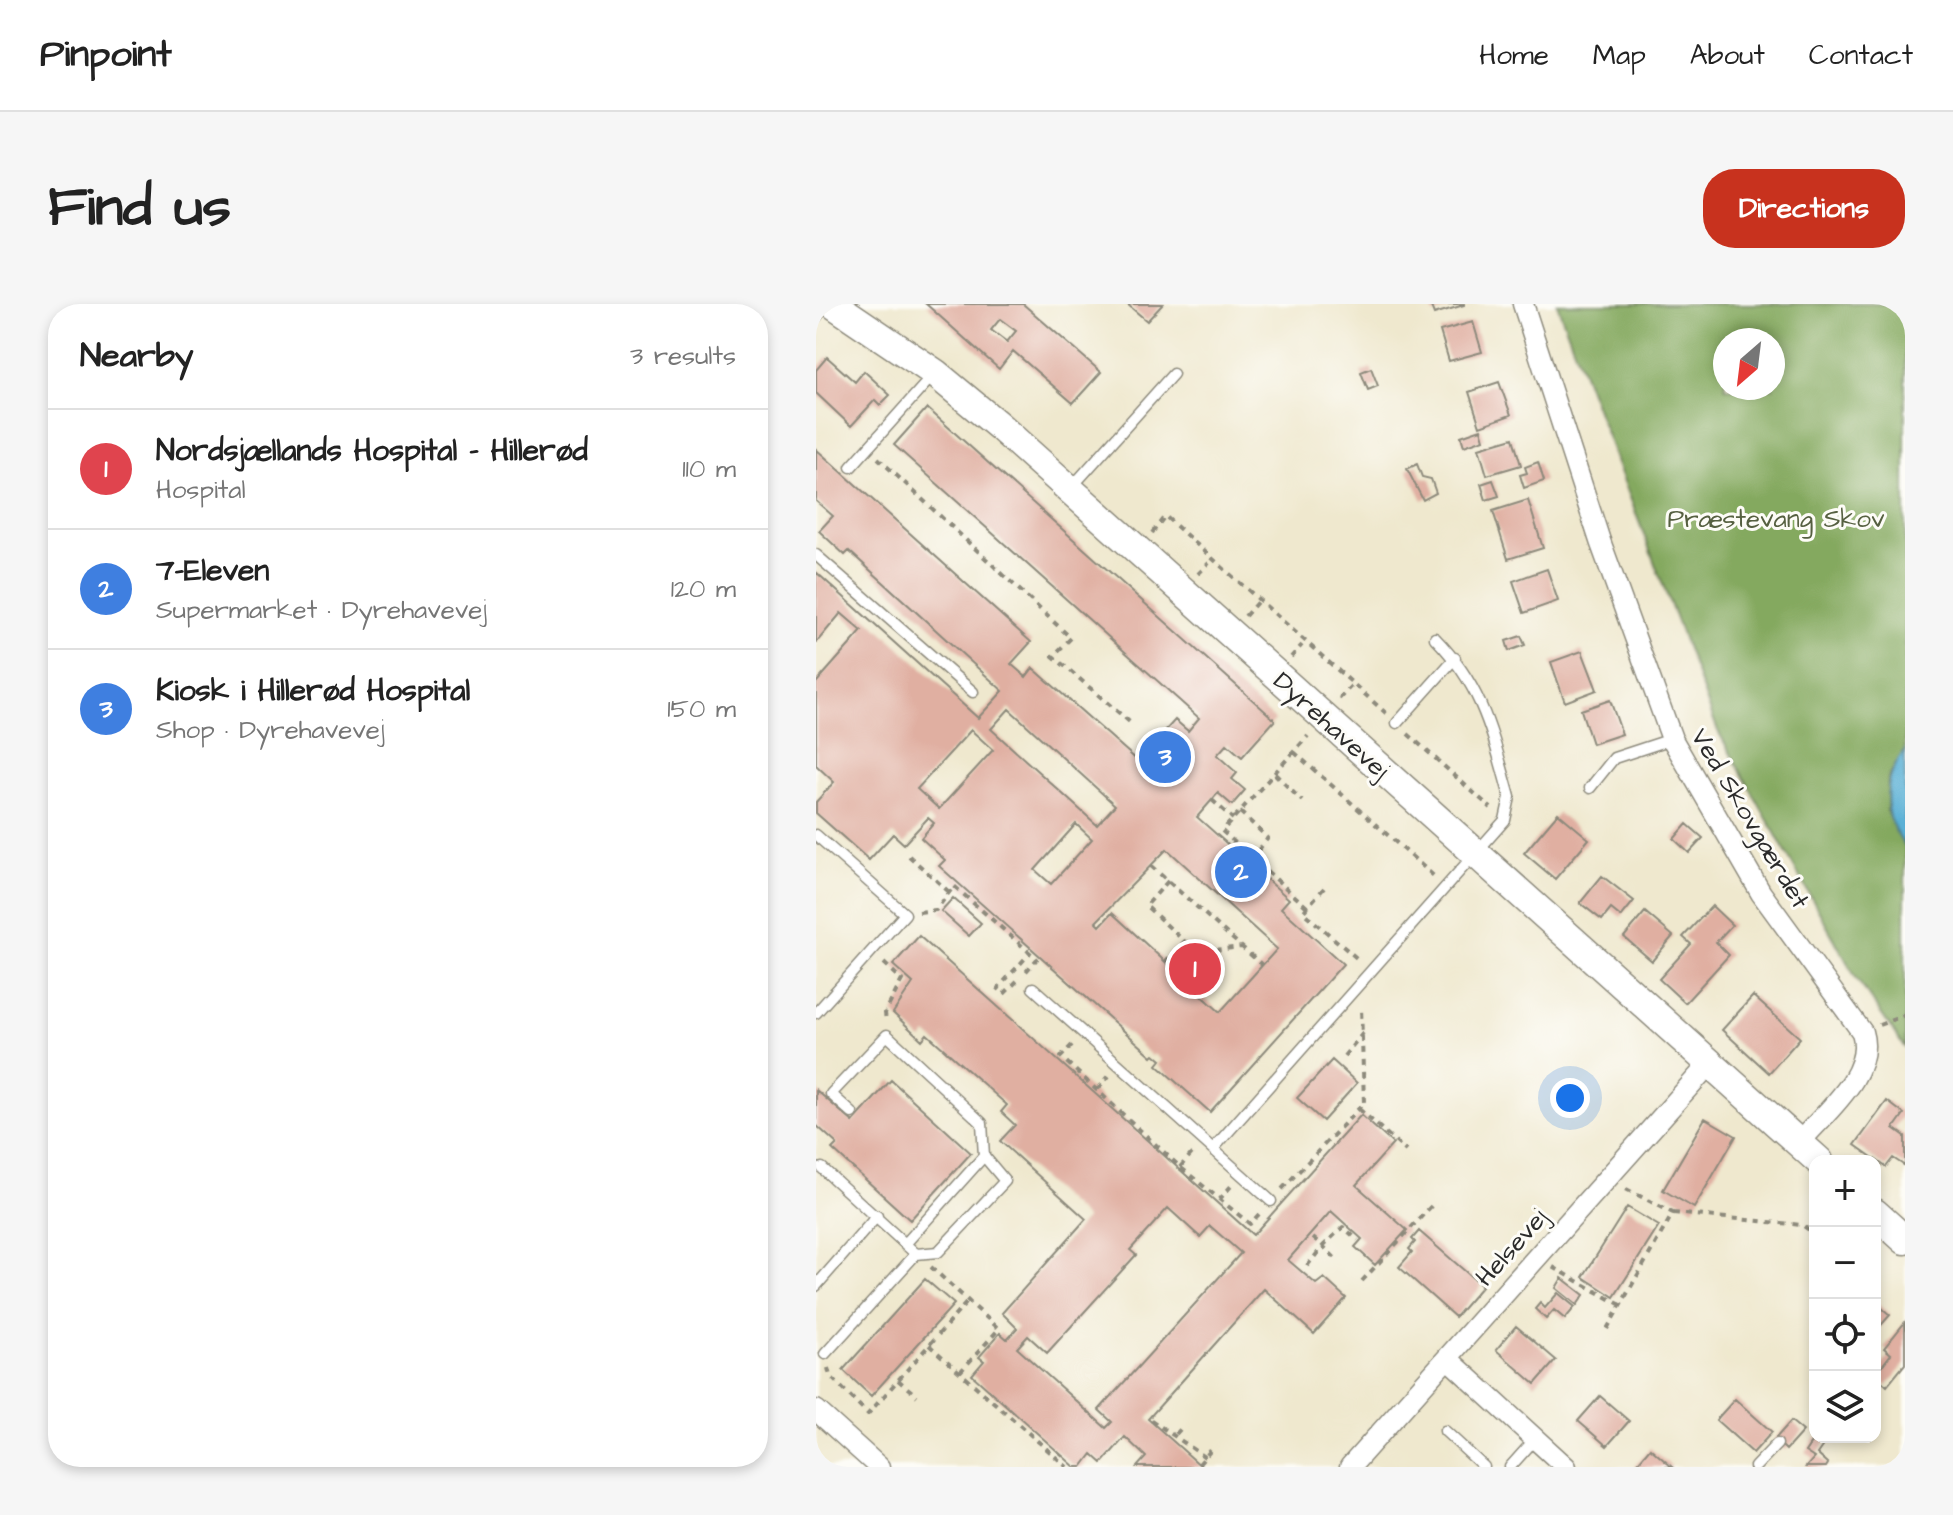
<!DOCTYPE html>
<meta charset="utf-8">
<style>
body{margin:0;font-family:"Architects Daughter",sans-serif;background:#f6f6f6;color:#222}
.controls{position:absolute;right:24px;bottom:24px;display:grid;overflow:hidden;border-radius:16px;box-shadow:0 4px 12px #0003}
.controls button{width:72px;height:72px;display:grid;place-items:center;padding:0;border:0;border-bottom:2px solid #e0e0e0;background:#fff;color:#222;font:40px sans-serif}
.compass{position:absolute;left:897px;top:24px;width:72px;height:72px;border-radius:50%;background:#fff;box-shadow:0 4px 12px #0003;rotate:208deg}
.you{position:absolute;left:754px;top:794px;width:28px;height:28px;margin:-20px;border:6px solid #fff;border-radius:50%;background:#1a73e8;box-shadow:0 0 0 12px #1a73e833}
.badge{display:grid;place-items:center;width:52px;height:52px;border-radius:50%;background:#c8321e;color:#fff;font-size:26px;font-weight:700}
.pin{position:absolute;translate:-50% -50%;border:4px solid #fff;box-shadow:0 2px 8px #0006}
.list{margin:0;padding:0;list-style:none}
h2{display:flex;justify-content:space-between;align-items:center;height:104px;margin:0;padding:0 32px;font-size:34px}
h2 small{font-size:26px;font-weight:400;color:#767676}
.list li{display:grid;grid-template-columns:52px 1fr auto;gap:24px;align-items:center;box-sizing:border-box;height:120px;padding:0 32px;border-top:2px solid #e0e0e0}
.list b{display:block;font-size:30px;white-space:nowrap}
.list p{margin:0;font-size:26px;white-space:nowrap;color:#767676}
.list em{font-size:26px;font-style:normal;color:#767676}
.icon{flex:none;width:44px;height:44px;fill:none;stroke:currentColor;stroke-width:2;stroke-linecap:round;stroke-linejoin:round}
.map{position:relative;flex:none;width:1089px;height:1163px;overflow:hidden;border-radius:32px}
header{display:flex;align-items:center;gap:48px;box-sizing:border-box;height:112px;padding:0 40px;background:#fff;border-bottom:2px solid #e0e0e0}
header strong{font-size:38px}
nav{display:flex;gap:44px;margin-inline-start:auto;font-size:28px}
.intro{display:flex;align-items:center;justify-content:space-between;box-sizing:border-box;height:192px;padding:0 48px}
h1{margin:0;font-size:56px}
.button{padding:20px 36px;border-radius:32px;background:#c8321e;color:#fff;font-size:28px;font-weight:700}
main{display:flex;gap:48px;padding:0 48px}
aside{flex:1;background:#fff;border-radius:32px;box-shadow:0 4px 12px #0003}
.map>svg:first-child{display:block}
.forest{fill:#84a95f;stroke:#586a45;stroke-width:2;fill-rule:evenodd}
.water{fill:#5ab0d6;stroke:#426e80;stroke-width:2}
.building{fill:#e0afa1;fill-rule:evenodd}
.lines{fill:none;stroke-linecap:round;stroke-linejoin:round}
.lane-casing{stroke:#8d8a7c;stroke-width:13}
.street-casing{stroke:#8d8a7c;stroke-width:23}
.secondary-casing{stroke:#8d8a7c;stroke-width:31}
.path{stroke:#8d8a7c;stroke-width:4;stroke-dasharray:6 6;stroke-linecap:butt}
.lane{stroke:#fff;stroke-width:10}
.street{stroke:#fff;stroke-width:20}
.secondary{stroke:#fff;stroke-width:28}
.labels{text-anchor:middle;stroke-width:6;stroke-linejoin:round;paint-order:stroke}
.park-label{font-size:26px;fill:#566041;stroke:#fdfcf7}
.street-label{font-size:26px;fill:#2b2b2b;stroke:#fdfcf7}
</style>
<header>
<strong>Pinpoint</strong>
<nav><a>Home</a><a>Map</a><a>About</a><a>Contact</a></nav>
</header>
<div class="intro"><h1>Find us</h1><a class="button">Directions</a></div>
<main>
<aside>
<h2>Nearby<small>3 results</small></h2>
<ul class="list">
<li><span class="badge" style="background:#e0444e">1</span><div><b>Nordsjællands Hospital - Hillerød</b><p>Hospital</p></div><em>110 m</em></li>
<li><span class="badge" style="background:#3f7fe0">2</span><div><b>7-Eleven</b><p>Supermarket · Dyrehavevej</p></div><em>120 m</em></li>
<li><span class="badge" style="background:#3f7fe0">3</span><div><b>Kiosk i Hillerød Hospital</b><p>Shop · Dyrehavevej</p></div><em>150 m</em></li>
</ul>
</aside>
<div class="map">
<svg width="1089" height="1163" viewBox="0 0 1089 1163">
<rect width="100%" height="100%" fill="#fdfcf7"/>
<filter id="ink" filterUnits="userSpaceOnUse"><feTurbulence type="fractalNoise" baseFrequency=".0125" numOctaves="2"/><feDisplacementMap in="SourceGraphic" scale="16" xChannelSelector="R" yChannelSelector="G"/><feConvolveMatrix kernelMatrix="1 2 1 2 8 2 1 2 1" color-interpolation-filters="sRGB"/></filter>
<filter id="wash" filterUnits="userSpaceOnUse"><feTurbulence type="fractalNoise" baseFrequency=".006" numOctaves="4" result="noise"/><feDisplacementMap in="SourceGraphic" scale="32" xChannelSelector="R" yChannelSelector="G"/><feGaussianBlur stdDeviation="1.8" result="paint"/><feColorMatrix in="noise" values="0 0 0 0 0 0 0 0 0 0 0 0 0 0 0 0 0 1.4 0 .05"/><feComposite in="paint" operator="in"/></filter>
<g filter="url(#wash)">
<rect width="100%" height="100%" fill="#efe8ce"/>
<path class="forest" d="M741,0H1089V446L1072,474L1071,508L1089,542V744L1040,674L902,427ZM909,36H957V84H909Z"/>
<path class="water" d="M1089,446V542C1065,512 1066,476 1089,446Z"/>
<g id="blocks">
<path class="building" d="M110,0H207L285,68L257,99L197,47L183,65ZM184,15L200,27L191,38L175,26Z
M311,0H347L331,17Z
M614,0H648V1L618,10Z
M657,18L666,48L633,57L624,27Z
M11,53L39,78L48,67L74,91L64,101L59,96L35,122L0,89V66Z
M555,64L562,82L552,86L545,68Z
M683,78L695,111L664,122L653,88Z
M111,104L459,416L426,453L411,440L401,451L421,469L416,475L429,486L416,501L402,489L381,513L473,595L465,604L527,660L394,808L341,761L345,756L338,750L336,752L123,562L129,556L105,534L118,519L112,514L88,540L77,530L53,556L0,509V498L18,478L0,461V379L46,327L25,309L0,339V268L162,414L187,387L33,247L29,251L3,227L17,212L0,197V145L215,338L195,360L210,373L217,364L322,457L359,416L372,427L383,414L78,141ZM193,405L299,501L281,521L175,425ZM155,426L177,446L123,505L101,485ZM260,520L276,535L235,580L219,566ZM351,545L461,645L404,708L296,609L284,622L280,618Z
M665,125L668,135L648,142L645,132Z
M697,134L705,161L671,171L663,144Z
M722,158L728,177L708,184L704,171L711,169L709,163Z
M601,160L606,173L615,175L620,189L607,196L591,165Z
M677,176L683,192L670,196L665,180Z
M712,196L727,244L692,255L677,207Z
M731,265L742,297L708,309L697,277Z
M705,332L709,341L693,347L690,337Z
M766,347L781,386L749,398L735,358Z
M794,396L806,430L776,440L765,406Z
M742,509L773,535L739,575L708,549Z
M871,520L887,534L873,549L858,535Z
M786,572L818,597L805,613L795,605L786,616L764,599Z
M137,594L165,619L153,632L125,607Z
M896,602L916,621L900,638L913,651L869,699L843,675L875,640L867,633Z
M829,608L857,632L836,657L808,633Z
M103,632L437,931L545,811L577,840L540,881L591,926L559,961L539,943L546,935L515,907L472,956L500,980L508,974L530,994L498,1030L448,985L332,1115L386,1163H321L330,1153L309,1133L286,1159L276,1150L266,1163H259L156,1071L168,1057L163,1053L184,1029L191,1035L201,1024L186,1009L270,915L184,837L199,821L185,808L191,801L111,730L106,736L77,709L97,679L77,661ZM352,904L384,933L394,922L425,949L283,1106L296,1118L290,1124L201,1044L212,1032L231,1049L320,951L314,946Z
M937,692L984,734L953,769L906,726Z
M516,756L541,779L507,817L481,794Z
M75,776L155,849L94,916L16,845L21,840L0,821V786L37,818Z
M1071,797L1088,810L1078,824L1089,832V862L1077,854L1070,863L1039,841Z
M889,814L920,832L878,904L847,886Z
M811,903L843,922L798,993L767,973Z
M603,927L666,982L639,1013L583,963L596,948L593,945L599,938L596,935Z
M746,974L768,991L761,1001L740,984Z
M109,975L138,1000L55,1092L27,1066Z
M742,989L759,1003L749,1015L738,1006L730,1015L719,1005L724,999L729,1004Z
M1059,998L1074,1011L1059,1028Z
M1089,1018V1060L1071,1082L1059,1071L1075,1050L1068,1044Z
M700,1022L740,1056L719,1080L680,1046Z
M784,1092L813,1117L791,1142L762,1117Z
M919,1095L956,1128L937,1149L900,1116Z
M975,1117L987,1127L970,1146L959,1135Z
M999,1133L1010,1137L1001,1150L1012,1160L1010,1163H990L998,1154L989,1148Z
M834,1144L856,1163H818Z"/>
</g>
</g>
<g filter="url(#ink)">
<use href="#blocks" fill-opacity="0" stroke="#8d8a7c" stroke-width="2"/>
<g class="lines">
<defs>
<path id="lane" d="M0,13L11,0
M35,163L119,69
M255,184L357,70
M0,251L157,388
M581,419L639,354
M774,484L798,454L856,435
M0,531L89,610L0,709
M217,684L455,897
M36,809L15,790L71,731L166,819L168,852L90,939
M397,845L658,551L689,516L694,493C676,429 667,383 619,334
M6,864L100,950L9,1050
M100,950L122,948L189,877L168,852
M0,982L61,912
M629,1127L668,1163
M694,1163L719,1135
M939,1163L961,1140"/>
<path id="street" d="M707,0L784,237L856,435L945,589L1046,728C1059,770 1009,808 983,839
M631,1054L750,1163
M0,1106L63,1163
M534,1163L895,758"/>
<path id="secondary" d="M17,0L119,69L183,122L1003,857
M1059,909L1089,936"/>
</defs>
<use href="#lane" class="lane-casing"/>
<use href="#street" class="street-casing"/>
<use href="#secondary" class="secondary-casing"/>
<path class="path" d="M62,154L255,334L237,352L316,420
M336,229L349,212L571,410
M382,270L393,259
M429,312L443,296
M475,353L486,341
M523,395L536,381
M592,430L675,504
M478,448L619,573
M459,470L486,497
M396,496L417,515
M424,508L452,534L436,554
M93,552L133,588
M335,562L446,661
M352,577L330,602L380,648L426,643
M508,584L487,608L544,657
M491,603L406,527L492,432
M103,608L120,606L138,582L221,655L207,671
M349,658L369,637
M68,659L86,676L69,709L70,717
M201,677L188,690L182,684L214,649
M1063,721L1089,711
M256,741L245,753L364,863L434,920L444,909
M528,752L547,729
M282,785L293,772
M543,805L590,847
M364,863L378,847
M466,885L548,799L545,702
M403,896L416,881
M857,909L986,921L999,930
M497,934L507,942L527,923L542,936
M491,962L507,942L520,955
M115,963L183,1025L144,1068
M737,963L805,1001
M546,977L618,899
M791,1025L857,909L808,884
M113,1041L251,1163
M12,1064L14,1072L52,1110L152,997
M82,1076L101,1092
M335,1116L389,1153
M360,1130L368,1121
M383,1160L395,1146"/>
<use href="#lane" class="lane"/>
<use href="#street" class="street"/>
<use href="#secondary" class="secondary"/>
</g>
</g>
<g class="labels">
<g class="park-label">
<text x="960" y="223">Præstevang Skov</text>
</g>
<g class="street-label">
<text transform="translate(516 421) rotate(42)" y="9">Dyrehavevej</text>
<text transform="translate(935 514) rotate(59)" y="9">Ved Skovgærdet</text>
<text transform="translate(695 943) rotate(-48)" y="9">Helsevej</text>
</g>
</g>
</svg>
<div class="controls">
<button>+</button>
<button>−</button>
<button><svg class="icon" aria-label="locate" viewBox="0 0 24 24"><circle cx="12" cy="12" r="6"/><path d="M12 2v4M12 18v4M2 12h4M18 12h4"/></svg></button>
<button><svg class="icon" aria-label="layers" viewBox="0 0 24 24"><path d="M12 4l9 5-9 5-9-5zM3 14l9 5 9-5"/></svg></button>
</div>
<svg class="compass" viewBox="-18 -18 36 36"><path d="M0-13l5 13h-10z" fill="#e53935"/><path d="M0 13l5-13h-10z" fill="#767676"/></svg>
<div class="you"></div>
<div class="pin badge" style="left:379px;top:665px;background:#e0444e">1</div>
<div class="pin badge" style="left:425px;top:568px;background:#3f7fe0">2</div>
<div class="pin badge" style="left:349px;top:453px;background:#3f7fe0">3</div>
</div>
</main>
